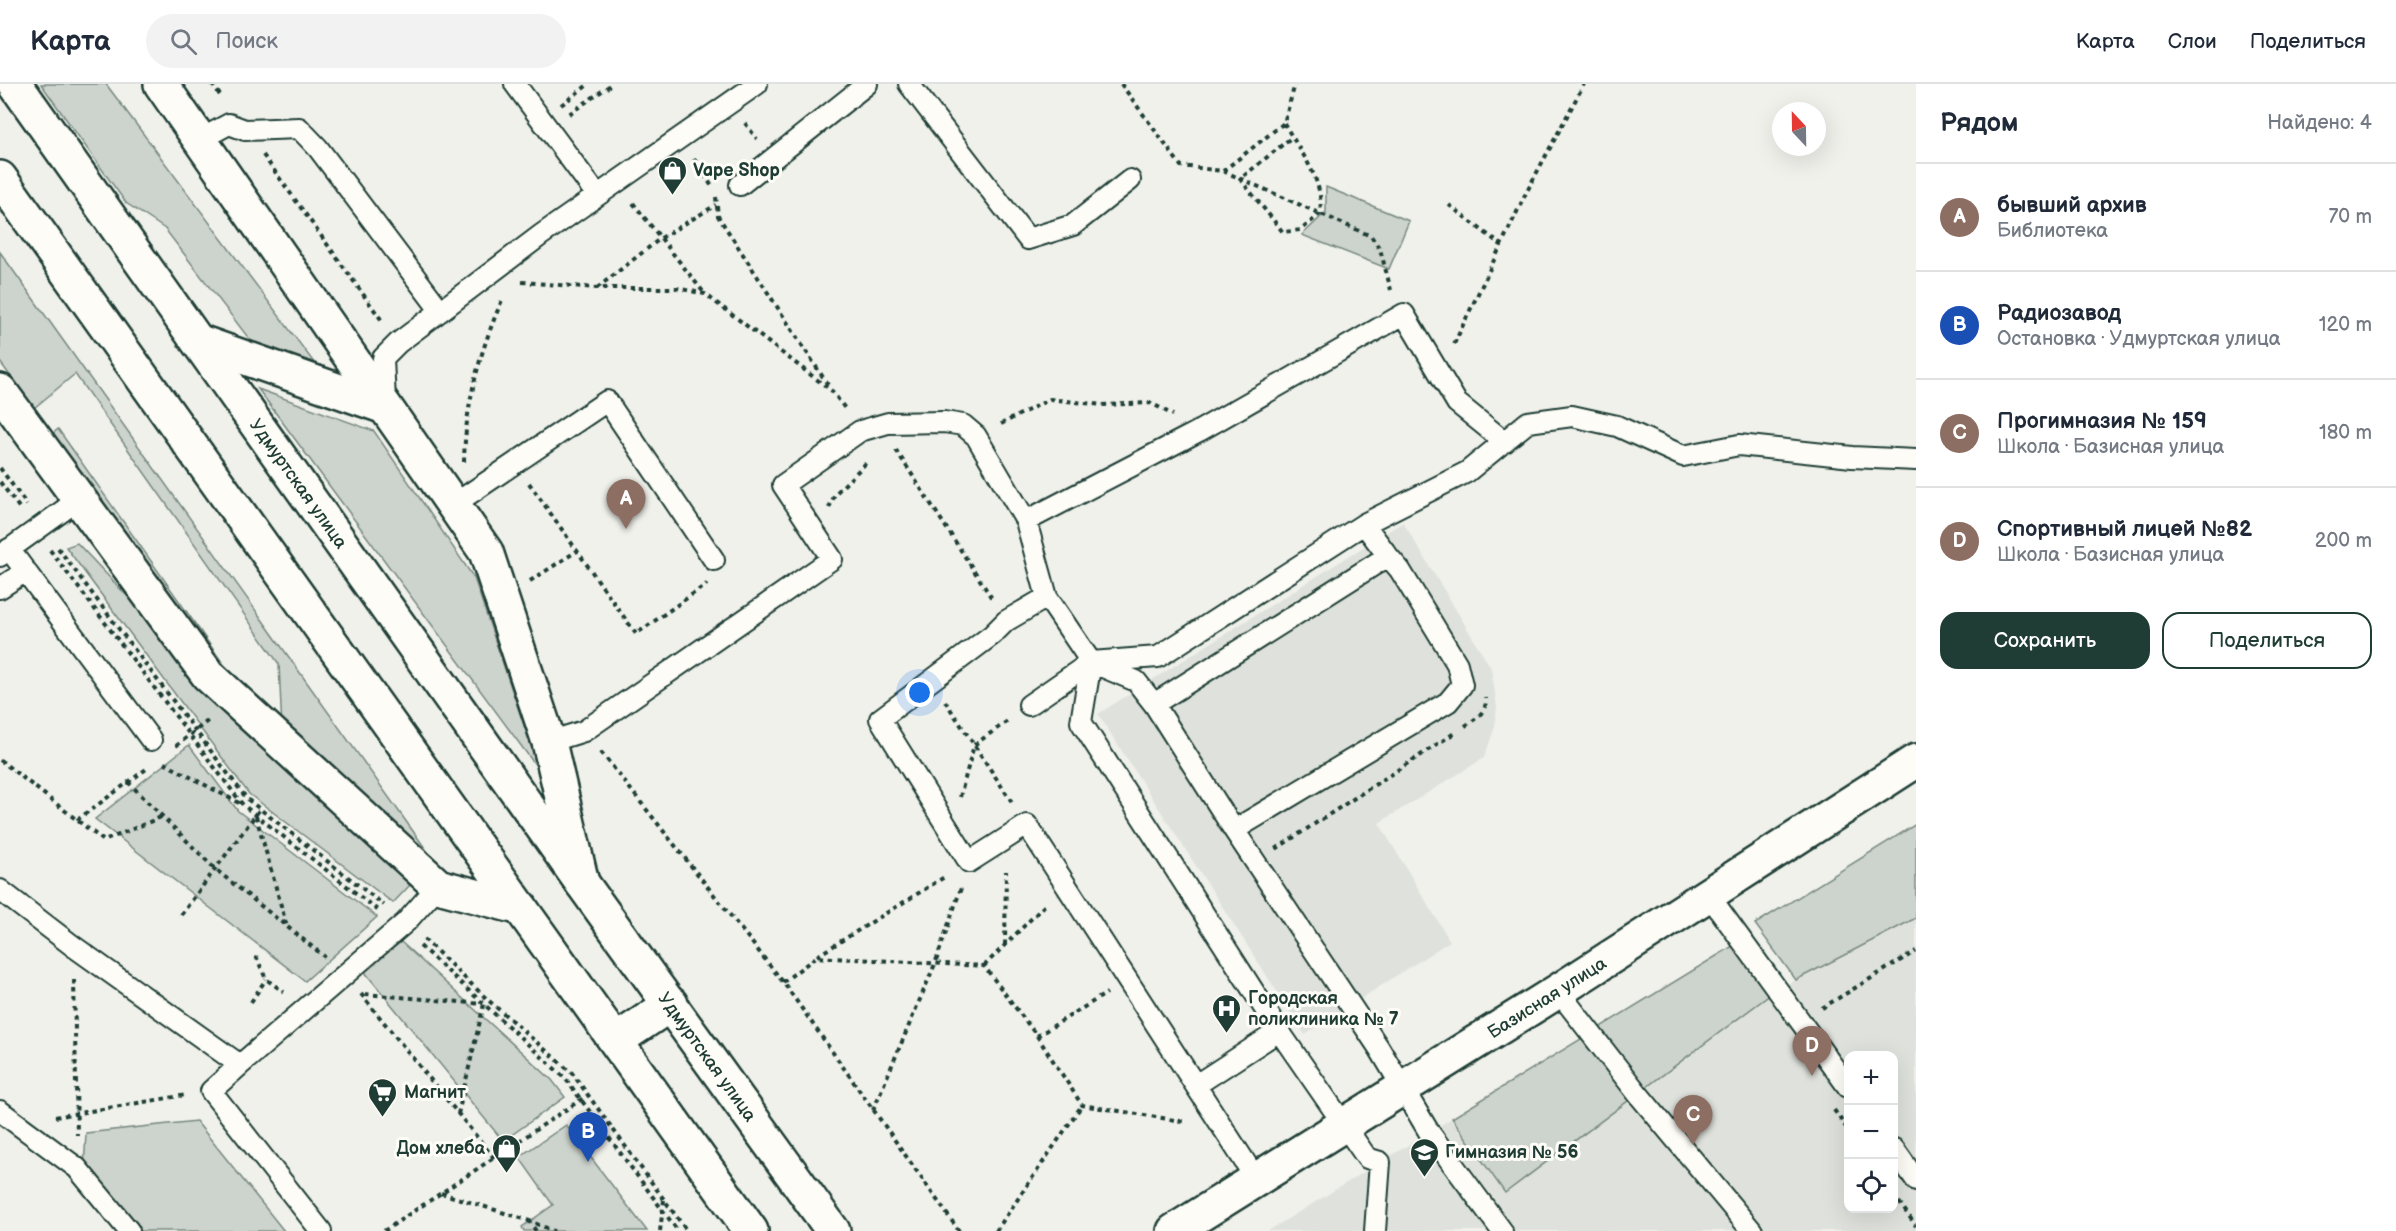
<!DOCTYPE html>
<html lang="ru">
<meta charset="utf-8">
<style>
body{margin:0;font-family:"Balsamiq Sans",sans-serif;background:#f2f2f3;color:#1f2937}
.controls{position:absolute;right:18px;bottom:18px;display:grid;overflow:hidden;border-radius:12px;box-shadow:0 6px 24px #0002}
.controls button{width:54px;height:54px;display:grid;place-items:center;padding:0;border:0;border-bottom:2px solid #e0e1e3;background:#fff;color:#1f2937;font:30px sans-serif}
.compass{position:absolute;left:1772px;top:18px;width:54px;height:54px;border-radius:50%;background:#fff;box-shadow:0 6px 24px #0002;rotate:338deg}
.you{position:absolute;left:920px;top:609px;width:21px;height:21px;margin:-15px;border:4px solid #fff;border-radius:50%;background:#1a73e8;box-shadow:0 0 0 9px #1a73e833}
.badge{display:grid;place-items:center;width:39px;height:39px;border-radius:50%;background:#1f3d34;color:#fff;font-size:20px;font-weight:700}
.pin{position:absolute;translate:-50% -50px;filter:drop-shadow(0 2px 3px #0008)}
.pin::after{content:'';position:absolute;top:32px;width:21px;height:18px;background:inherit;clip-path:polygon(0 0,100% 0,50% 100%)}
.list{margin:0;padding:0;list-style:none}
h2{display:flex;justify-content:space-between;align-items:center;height:78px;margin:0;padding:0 24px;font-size:26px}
h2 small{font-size:20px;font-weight:400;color:#747a83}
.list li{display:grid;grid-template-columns:39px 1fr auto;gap:18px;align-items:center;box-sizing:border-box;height:108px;padding:0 24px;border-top:2px solid #e0e1e3}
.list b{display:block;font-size:22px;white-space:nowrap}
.list p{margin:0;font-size:20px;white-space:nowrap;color:#747a83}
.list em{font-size:20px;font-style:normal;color:#747a83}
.actions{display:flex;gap:12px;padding:18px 24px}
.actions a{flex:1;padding:14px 0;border:2px solid #1f3d34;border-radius:18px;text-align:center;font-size:21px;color:#1f3d34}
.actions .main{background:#1f3d34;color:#fff}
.icon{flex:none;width:33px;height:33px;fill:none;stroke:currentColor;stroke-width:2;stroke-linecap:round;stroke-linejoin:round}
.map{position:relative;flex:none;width:1916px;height:1147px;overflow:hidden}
header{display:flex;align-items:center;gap:36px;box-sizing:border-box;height:84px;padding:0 30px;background:#fff;border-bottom:2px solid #e0e1e3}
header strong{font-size:28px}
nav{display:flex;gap:33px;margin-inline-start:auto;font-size:21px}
.search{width:420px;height:54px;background:#f2f2f3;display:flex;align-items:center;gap:15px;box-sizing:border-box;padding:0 21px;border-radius:33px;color:#747a83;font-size:22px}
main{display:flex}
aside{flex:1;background:#fff}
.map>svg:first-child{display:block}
.built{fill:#dfe2dc;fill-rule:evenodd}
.green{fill:#cdd3cd;stroke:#768880;stroke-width:1.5}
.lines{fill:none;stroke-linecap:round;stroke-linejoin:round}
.lane-casing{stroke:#1f3d34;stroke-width:24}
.street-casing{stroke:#1f3d34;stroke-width:38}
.primary-casing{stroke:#1f3d34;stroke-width:38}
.path{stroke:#1f3d34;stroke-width:4;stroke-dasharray:4.5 4.5;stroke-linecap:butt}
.lane{stroke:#fdfcf7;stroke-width:20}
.street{stroke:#fdfcf7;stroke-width:33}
.primary{stroke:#fdfcf7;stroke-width:33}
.labels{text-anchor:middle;stroke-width:6;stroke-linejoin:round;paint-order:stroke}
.poi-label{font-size:18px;font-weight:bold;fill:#1f3d34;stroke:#fdfcf7;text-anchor:start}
.street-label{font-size:18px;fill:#1f3d34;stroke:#fdfcf7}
</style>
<header>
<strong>Карта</strong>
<div class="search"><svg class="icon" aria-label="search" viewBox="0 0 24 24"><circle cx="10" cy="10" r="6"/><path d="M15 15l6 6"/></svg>Поиск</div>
<nav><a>Карта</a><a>Слои</a><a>Поделиться</a></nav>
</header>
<main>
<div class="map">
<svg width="1916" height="1147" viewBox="0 0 1916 1147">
<rect width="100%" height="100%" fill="#f0f1eb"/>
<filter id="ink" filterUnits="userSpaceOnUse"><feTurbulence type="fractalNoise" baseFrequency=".0167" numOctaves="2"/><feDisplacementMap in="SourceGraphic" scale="12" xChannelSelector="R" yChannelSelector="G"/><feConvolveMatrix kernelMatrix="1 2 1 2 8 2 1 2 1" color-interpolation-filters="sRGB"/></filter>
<g filter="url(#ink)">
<path class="built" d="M1403,438L1491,584L1497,623L1495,643L1484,674L1379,739L1450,857L1305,951L1098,630Z
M1916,834V1147H1268L1452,1034L1505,1109L1778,905ZM1848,972H1894V1124H1848Z"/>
<path class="green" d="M41,0H106L324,292L253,260L165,145L126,119Z
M1326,103L1409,137L1389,185L1302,151L1326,128Z
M0,168L435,778L282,646L279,580L75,290L34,324L0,278Z
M258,305L374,347L474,494L539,686Z
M58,345L239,602L234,605L49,353Z
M77,459L281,675L410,801L393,819L249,710L66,463Z
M189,661L238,727L377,833L305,897L95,735Z
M1916,740V834L1796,896L1755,840Z
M401,858L552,996L565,1013L503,1057L364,887Z
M1736,860L1771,910L1505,1109L1452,1034Z
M196,1037L284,1147H137L84,1085L86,1049Z
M566,1041L647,1147H524L522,1143L553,1121L519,1073Z"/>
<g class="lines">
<defs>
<path id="lane" d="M515,0L597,111
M909,0L1028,155L1073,141L1130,96
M201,55L229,40L245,46L299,44L318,64L440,226
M740,101L867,0
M385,318L383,274L398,259L541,151L757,0
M453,421L607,317L714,476
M1026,437L1199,347L1404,230L1457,319L1505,358
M1364,440L1388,472
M9,465L151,656
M0,472L78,416
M0,504L26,487
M1047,513L1091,578L1081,638L1279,947L1367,1074L1380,1078L1375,1147
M1096,580L1136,597L1154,620
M1029,621L1091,578L1158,573L1364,440L1467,388L1528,338L1572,332L1617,342L1683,372L1739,361L1852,373L1916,376
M549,658L584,647L832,475L783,401L860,347L888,339L944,338L963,341L976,352L1026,437L1047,513L1006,537L992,551L880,635L969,778L1027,741L1256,1095
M1234,746L1154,620L1388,472L1400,486L1457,580L1462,601L1448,618L1234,746L1379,964L1429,1048L1502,1147
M0,806L73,862L240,981L406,838L438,802
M1708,810L1848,1003
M1558,907L1638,1010L1752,1147
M240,981L211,1007L321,1147
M1196,1001L1279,947
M0,1027L77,1084L129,1147
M1894,1065L1916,1096"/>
<g id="street">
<path d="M161,0L486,468L549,658L582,799"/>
<path d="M200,258L385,323"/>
<path d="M0,307L208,591L438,802L521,824"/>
<path id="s1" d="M1174,1147L1558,907L1916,677"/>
</g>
<g id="primary">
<path id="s2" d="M15,0L582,799L833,1147"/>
<path d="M0,94L751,1147"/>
<path d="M617,956L671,920"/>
</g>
</defs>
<use href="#lane" class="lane-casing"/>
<use href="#street" class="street-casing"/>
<use href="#primary" class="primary-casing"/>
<path class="path" d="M212,0L222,14
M1121,0L1181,82L1223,87L1371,152L1380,165L1391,206
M561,21L589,0
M569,30L612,0
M745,39L757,55
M1284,39C1300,68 1325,96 1320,130L1301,146L1283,148L1240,95L1292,53
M263,71L383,238
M694,75L713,104
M1223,87L1284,39L1295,0
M716,113L718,132L830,304
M633,119L705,210
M1449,121L1501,161
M522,198L597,204H677L705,210L832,307L846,326
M597,204L661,154L716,121
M1454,260L1526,109L1584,0
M1001,340L1050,315L1103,321L1151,319L1173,331
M896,366L993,516
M464,378C465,321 480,266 503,214
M0,384L27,421
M0,398L21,426
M529,399L636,550L707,500
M829,424L835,410L868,377
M58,464L247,715L384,821
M50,466L243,721L380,828
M530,497L577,467
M945,617L1012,718
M1465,642C1475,635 1487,629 1486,614
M176,662L210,635
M601,668L783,898L959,1147
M0,676L104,757L161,733
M164,679L239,719
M128,698L215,785L325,873
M960,713L974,661L1009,636
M256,732L287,843
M77,736L149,683
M1276,765L1456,648
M181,831L260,725
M424,855L488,916L572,989L687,1147
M1005,861L1006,787
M420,862L565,994L678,1147
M256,872L266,895L284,908
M817,872L946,792
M984,882L1047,819
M74,896L77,1051
M783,898L816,873L984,882L1037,952L1107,909
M361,910L494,1074
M365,910L483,920
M251,918L266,895
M1822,924L1916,867
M1037,952L1082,1021L1187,1038
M873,1026L935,880L962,801
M1834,1026L1848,1046
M458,1030L484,920
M55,1033L186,1011
M441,1109L527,1136L554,1147
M1899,1118L1916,1142
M528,1136L536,1147
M384,1147L588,1011
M660,1147L664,1116
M996,1147L1082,1021"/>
<use href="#lane" class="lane"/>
<use href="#street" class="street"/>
<use href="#primary" class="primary"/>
</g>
</g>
<defs>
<symbol id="shop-pin" viewBox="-11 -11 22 30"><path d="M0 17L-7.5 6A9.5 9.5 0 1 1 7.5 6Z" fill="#1f3d34" stroke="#fdfcf7"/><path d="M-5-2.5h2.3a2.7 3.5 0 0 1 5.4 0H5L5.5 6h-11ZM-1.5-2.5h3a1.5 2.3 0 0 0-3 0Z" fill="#fff"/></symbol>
<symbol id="hospital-pin" viewBox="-11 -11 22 30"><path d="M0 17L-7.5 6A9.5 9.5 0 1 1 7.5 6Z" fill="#1f3d34" stroke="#fdfcf7"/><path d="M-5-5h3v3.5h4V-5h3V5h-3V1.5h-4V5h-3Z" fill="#fff"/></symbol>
<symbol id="supermarket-pin" viewBox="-11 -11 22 30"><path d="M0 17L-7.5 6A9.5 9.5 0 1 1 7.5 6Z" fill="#1f3d34" stroke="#fdfcf7"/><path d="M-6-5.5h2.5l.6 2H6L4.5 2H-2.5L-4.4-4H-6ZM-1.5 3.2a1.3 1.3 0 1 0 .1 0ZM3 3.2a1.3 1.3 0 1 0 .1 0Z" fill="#fff"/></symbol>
<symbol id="school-pin" viewBox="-11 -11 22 30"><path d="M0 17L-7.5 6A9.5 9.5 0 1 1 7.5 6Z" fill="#1f3d34" stroke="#fdfcf7"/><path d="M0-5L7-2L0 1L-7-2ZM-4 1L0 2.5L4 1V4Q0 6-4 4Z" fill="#fff"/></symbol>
</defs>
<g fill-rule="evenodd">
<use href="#shop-pin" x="656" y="70" width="33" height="45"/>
<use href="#hospital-pin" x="1210" y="908" width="33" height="45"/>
<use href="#supermarket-pin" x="366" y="992" width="33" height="45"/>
<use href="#shop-pin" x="490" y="1048" width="33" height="45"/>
<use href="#school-pin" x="1408" y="1052" width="33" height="45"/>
</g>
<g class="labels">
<g class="poi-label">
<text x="693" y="92">Vape Shop</text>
<text x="1248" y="920">Городская<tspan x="1248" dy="21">поликлиника № 7</tspan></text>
<text x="404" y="1014">Магнит</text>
<text x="485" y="1070" text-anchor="end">Дом хлеба</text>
<text x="1445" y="1074">Гимназия № 56</text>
</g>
<g class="street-label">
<text dy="6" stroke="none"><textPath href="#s2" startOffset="490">Удмуртская улица</textPath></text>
<text dy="6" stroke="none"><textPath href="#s1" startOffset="440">Базисная улица</textPath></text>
<text dy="6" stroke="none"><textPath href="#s2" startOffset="1194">Удмуртская улица</textPath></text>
</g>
</g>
</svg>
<div class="controls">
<button>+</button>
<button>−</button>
<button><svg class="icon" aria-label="locate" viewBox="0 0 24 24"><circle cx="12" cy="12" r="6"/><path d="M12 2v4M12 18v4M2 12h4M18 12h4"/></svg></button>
</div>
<svg class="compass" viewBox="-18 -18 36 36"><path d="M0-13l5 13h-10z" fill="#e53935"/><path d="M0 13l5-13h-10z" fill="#747a83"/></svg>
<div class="you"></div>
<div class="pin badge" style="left:626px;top:445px;background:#8d6e63">A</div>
<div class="pin badge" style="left:588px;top:1078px;background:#1a4fb4">B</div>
<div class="pin badge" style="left:1693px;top:1061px;background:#8d6e63">C</div>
<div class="pin badge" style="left:1812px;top:992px;background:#8d6e63">D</div>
</div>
<aside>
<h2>Рядом<small>Найдено: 4</small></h2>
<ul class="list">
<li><span class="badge" style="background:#8d6e63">A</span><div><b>бывший архив</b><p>Библиотека</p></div><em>70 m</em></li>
<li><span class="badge" style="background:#1a4fb4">B</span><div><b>Радиозавод</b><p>Остановка · Удмуртская улица</p></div><em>120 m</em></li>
<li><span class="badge" style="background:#8d6e63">C</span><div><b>Прогимназия № 159</b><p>Школа · Базисная улица</p></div><em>180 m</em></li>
<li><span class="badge" style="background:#8d6e63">D</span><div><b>Спортивный лицей №82</b><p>Школа · Базисная улица</p></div><em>200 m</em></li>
</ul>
<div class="actions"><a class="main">Сохранить</a><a>Поделиться</a></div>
</aside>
</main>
